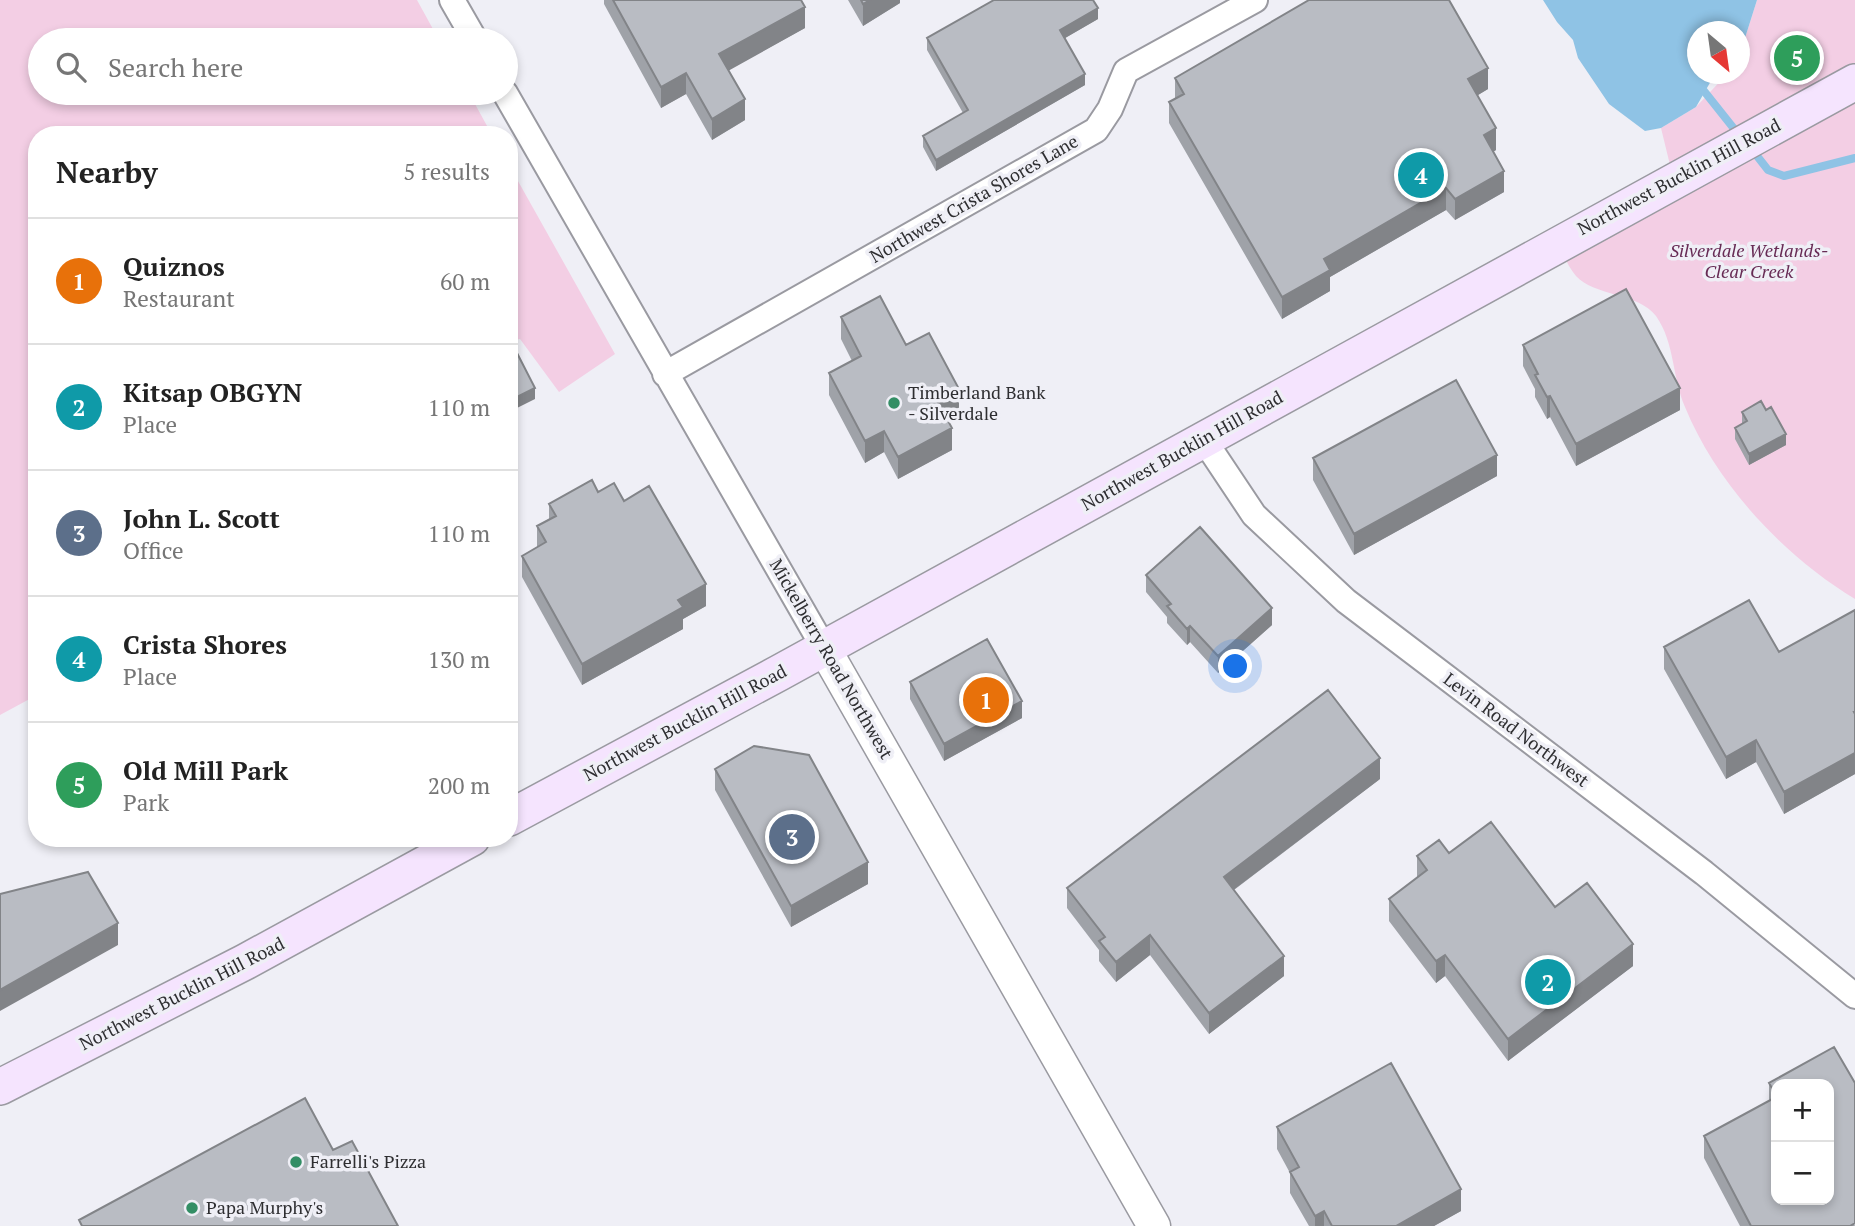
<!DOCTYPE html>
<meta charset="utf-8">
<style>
body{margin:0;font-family:"PT Serif",serif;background:#f6f6f6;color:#222}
.controls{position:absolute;right:21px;bottom:21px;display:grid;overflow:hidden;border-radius:14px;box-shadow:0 4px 10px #0003}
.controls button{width:63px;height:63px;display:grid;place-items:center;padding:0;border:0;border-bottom:2px solid #e0e0e0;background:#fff;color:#222;font:35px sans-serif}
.compass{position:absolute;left:1687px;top:21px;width:63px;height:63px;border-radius:50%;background:#fff;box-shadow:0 4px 10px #0003;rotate:151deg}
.you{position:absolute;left:1236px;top:667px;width:24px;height:24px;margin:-18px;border:5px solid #fff;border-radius:50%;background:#1a73e8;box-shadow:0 0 0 10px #1a73e833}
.badge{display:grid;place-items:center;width:46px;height:46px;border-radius:50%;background:#338e65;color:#fff;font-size:23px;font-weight:700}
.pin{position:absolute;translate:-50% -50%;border:4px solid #fff;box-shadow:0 2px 7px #0006}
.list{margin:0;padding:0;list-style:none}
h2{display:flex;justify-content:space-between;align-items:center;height:91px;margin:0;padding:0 28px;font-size:30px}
h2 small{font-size:23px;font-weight:400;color:#767676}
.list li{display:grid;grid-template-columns:46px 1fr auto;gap:21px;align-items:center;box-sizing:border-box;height:126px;padding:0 28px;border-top:2px solid #e0e0e0}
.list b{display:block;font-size:26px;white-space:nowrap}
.list p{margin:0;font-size:23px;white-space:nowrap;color:#767676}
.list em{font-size:23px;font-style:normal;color:#767676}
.icon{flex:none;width:38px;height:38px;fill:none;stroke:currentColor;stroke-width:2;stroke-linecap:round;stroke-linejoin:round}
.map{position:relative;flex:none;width:1855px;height:1226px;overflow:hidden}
.search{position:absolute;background:#fff;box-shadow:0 4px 10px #0003;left:28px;top:28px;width:490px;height:77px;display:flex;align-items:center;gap:18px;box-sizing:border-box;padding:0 24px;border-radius:38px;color:#767676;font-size:26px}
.panel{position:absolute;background:#fff;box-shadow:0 4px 10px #0003;left:28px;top:126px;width:490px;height:721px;border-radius:28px}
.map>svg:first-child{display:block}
.green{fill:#f3cee4}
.water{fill:#8fc3e5}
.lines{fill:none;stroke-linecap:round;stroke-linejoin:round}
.stream{stroke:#8fc3e5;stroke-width:8}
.minor-casing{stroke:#9a9aa1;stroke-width:28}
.tertiary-casing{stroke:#9a9aa1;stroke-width:35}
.secondary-casing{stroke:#9a9aa1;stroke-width:38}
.minor{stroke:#fff;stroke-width:24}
.tertiary{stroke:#fff;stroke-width:32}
.secondary{stroke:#f5e4fe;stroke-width:35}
.wall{fill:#9fa2a8}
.shaded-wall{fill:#828488}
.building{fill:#b9bcc3;stroke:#828488;stroke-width:2}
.poi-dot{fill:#338e65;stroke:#efeff6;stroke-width:2.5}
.labels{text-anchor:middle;stroke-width:7;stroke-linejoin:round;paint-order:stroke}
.street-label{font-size:18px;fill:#2e2e31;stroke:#efeff6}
.park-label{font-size:18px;font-style:italic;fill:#672b55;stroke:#efeff6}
.poi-label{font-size:18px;fill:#2e2e31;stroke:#efeff6;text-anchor:start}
</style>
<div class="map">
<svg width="1855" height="1226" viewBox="0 0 1855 1226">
<rect width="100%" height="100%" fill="#efeff6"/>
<path class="green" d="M0,0H417L439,40H40V93H469L492,135H37V695L0,715Z
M1757,0H1855V599C1784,556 1717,485 1685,407C1672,377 1675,343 1656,316C1639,293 1594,296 1576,276C1568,267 1563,253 1558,243L1670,165L1661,128L1696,107L1727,74H1740V43L1745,38Z
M509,165L615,354L559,392L520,339L509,341Z"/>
<path class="water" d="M1543,0H1757L1745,38L1740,43V32H1698V74H1715L1696,107L1661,128L1645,131L1609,104L1578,58L1573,40L1557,22Z"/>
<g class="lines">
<path class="stream" d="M1704,91L1739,135
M1750,147L1768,170L1784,176L1855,158"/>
<defs>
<path id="minor" d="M452,0L475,40
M505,93L824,648
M665,374L1096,130L1110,109L1126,71L1255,0
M1204,440L1254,515L1346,601L1704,873L1855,996"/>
<path id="tertiary" d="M824,648L1154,1226"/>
<path id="secondary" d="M509,818L779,673L1855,82
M0,1087L245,962L472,838"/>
</defs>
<use href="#minor" class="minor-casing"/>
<use href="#tertiary" class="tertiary-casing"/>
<use href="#secondary" class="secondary-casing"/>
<use href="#minor" class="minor"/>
<use href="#tertiary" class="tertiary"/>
<use href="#secondary" class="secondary"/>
</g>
<path class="wall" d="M604,0H801L805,28L728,70L745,120L712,140L686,94L661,108L604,4Z
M848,0H900V3L863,26Z
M1098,19L1065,38L1085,85L936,171L923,147V136L963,113L927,50V38Z
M1175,78L1488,89L1478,95L1496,150L1493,152L1504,192L1455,220L1446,210L1330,277V291L1282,319L1169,123V102L1175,99Z
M841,317L906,345L959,410L946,417L952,450L898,479L884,452L865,463L829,395V373L852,361L841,339Z
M1523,345L1680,410L1576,466L1550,417L1547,419L1535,397V389L1523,366Z
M1742,412L1786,445L1749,465L1735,439V428L1742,424Z
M1313,458L1497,476L1354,555L1313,480Z
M598,492L624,501L706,606L683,619V629L582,685L522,577V556L537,547V526L549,519V504Z
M1146,575L1272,625L1218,673L1190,642L1187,645L1167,623V617L1146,592Z
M1855,610V774L1784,814L1756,762L1726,779L1664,669V647L1779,652Z
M910,682L1022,718L944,761L910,699Z
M715,769L868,884L791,927L715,790Z
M1380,779L1234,890L1284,976L1209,1034L1150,955L1116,982L1099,961V950L1067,908V888Z
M1449,853L1555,907L1633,966L1508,1061L1445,976L1436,983L1389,921V899L1417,878V856Z
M1769,1083L1855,1226H1740L1704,1158V1136L1769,1101Z
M1277,1127L1461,1211L1434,1226H1309L1290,1193V1173L1277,1149Z"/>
<path class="shaded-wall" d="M870,0H900V3L863,26V4Z
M805,7V28L719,76V54Z
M1098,8V19L1060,41V30Z
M1488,68V89L1468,101V79Z
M686,73V94L661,108V87Z
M1085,74V85L936,171V160Z
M745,99V120L712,140V119Z
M1496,128V150L1484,157V135Z
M1504,171V192L1455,220V199Z
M1446,188V210L1330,277V291L1282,319V297L1324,259Z
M535,388V399L509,412V401Z
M1680,388V410L1576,466V444Z
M959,389V410L937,422V401Z
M1550,396V417L1547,419V397Z
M952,428V450L898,479V457Z
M884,431V452L865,463V441Z
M1786,434V445L1749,465V454Z
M1497,455V476L1354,555V534Z
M706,584V606L683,619V629L582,685V664L678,600Z
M1272,608V625L1218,673V656Z
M1190,626V642L1187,645V629Z
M1022,701V718L944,761V744Z
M1756,740V762L1726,779V757Z
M1855,753V774L1784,814V792Z
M1380,758V779L1224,897V877Z
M868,862V884L791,927V906Z
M118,923V945L0,1011V990Z
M1150,935V955L1116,982V962Z
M1633,944V966L1508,1061V1039Z
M1445,955V976L1436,983V961Z
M1284,956V976L1209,1034V1013Z
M1461,1189V1211L1434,1226H1396Z
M1324,1211V1226H1315V1216Z"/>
<path class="building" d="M613,0H801L805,7L719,54L745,99L712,119L686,73L661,87Z
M861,0H870L863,4Z
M994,0H1093L1098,8L1060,30L1085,74L936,160L923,136L968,110L927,38Z
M1309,0H1449L1488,68L1468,79L1496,128L1484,135L1504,171L1455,199L1446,188L1324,259L1330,270L1282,297L1169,102L1184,94L1175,78Z
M1626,289L1680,388L1576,444L1550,396L1547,397L1535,375L1538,374L1523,345Z
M880,296L906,345L929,333L959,389L937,401L952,428L898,457L884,431L865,441L829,373L861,356L841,317Z
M517,353L535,388L509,401V357Z
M1456,380L1497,455L1354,534L1313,458Z
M1761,401L1766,410L1771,407L1786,434L1749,454L1735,428L1747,421L1742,412Z
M592,480L598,492L614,483L624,501L649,486L706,584L678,600L683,607L582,664L522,556L546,542L537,526L556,516L549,504Z
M1200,527L1272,608L1218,656L1190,626L1187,629L1167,606L1171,604L1146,575Z
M1749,600L1779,652L1855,610V712H1854L1855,714V753L1784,792L1756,740L1726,757L1664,647Z
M987,639L1022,701L944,744L910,682Z
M1328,690L1380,758L1224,877L1284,956L1209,1013L1150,935L1116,962L1099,941L1105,937L1067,888Z
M754,746L809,755L868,862L791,906L715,769Z
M1491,822L1555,907L1587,883L1633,944L1508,1039L1445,955L1436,961L1389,899L1427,870L1417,856L1439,840L1449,853Z
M88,872L118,923L0,990V894Z
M1834,1047L1855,1083V1223L1850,1226H1751L1704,1136L1776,1097V1200H1829V1084H1776V1095L1769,1083Z
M1391,1063L1461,1189L1396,1226H1332L1324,1211L1315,1216L1290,1172L1299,1167L1277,1127Z
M305,1098L333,1150L352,1141L398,1226H82L79,1220Z"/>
<g class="poi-dot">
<circle cx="894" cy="403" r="7"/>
<circle cx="296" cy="1162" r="7"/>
<circle cx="192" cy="1208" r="7"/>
</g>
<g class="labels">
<g class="street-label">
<text transform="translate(1679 177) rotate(-28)" y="6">Northwest Bucklin Hill Road</text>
<text transform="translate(974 199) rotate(-30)" y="6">Northwest Crista Shores Lane</text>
<text transform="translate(1182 451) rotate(-29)" y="6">Northwest Bucklin Hill Road</text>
<text transform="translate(831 659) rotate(60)" y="6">Mickelberry Road Northwest</text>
<text transform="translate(685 723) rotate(-28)" y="6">Northwest Bucklin Hill Road</text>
<text transform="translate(1516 730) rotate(37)" y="6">Levin Road Northwest</text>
<text transform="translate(182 994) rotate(-27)" y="6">Northwest Bucklin Hill Road</text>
</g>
<g class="park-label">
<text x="1749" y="257">Silverdale Wetlands-<tspan x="1749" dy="21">Clear Creek</tspan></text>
</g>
<g class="poi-label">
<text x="908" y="399">Timberland Bank<tspan x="908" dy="21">- Silverdale</tspan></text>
<text x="310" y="1168">Farrelli's Pizza</text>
<text x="206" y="1214">Papa Murphy's</text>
</g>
</g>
</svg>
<div class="controls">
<button>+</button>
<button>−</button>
</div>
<svg class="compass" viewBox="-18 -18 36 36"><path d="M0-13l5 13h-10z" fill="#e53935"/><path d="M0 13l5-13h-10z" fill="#767676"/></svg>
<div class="you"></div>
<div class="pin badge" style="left:986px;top:700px;background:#e8710a">1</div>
<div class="pin badge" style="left:1548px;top:982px;background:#0f9aa8">2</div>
<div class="pin badge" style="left:792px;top:837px;background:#5c6f8a">3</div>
<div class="pin badge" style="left:1421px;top:175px;background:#0f9aa8">4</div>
<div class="pin badge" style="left:1797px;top:58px;background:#2e9e5b">5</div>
<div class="search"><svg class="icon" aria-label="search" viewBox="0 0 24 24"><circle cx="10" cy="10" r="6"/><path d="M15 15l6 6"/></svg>Search here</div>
<section class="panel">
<h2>Nearby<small>5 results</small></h2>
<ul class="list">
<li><span class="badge" style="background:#e8710a">1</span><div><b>Quiznos</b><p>Restaurant</p></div><em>60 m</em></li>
<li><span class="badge" style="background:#0f9aa8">2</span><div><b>Kitsap OBGYN</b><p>Place</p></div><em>110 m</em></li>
<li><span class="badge" style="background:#5c6f8a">3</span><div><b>John L. Scott</b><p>Office</p></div><em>110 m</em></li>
<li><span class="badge" style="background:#0f9aa8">4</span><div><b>Crista Shores</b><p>Place</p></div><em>130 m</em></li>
<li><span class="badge" style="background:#2e9e5b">5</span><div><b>Old Mill Park</b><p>Park</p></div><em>200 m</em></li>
</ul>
</section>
</div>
